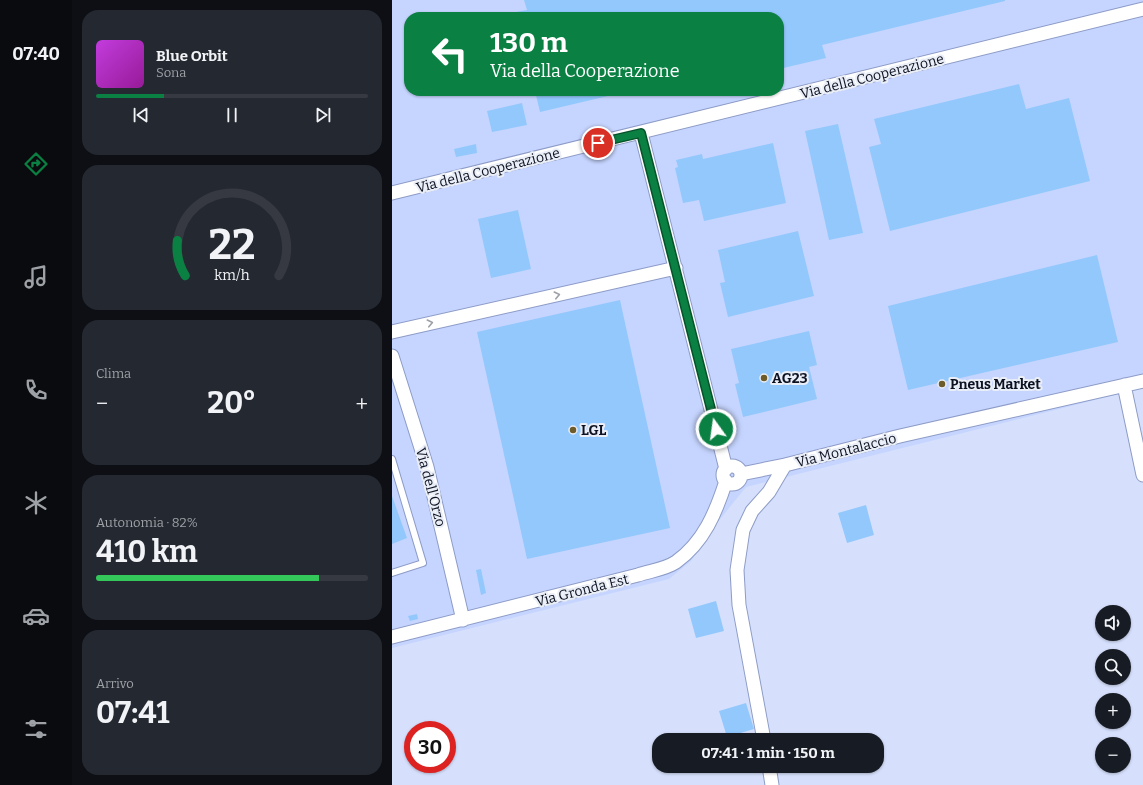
<!DOCTYPE html>
<html lang="it">
<head>
<meta charset="utf-8">
<style>
  body { margin:0; font-family:Bitter,serif; background:#242831; color:#f1f3f6; height:100vh; display:flex; flex-direction:column; font-size:15px; white-space:nowrap }
  * { box-sizing:border-box; margin:0 }
  p { font-size:13px; color:#9ea1a6 }
  .icon { flex:none; width:22px; height:22px; fill:none; stroke:currentColor; stroke-width:2; stroke-linecap:round; stroke-linejoin:round }
  .map { position:relative; flex:1; overflow:hidden }
  .details { display:flex; flex-direction:column; gap:10px; padding:10px; background:#0d0f14; width:320px }
  .details>* { flex:none }
  .banner { position:absolute; left:12px; top:12px; width:380px; height:84px; border-radius:16px; box-shadow:0 1px 3px #0004; background:#0b8043; color:#fff; overflow:hidden }
  .controls { position:absolute; left:703px; top:605px; display:grid; gap:8px }
  .controls a { display:grid; place-items:center; width:36px; height:36px; border-radius:50%; background:#171b24; box-shadow:0 1px 3px #0004; font-size:20px }
  .speed { position:absolute; left:12px; top:721px; display:flex; gap:8px; font-size:20px; font-weight:700; text-align:center }
  .speed>* { display:grid; place-content:center; width:52px; height:52px; border-radius:50%; background:#171b24; box-shadow:0 1px 3px #0004; line-height:1 }
  .speed .limit { border:6px solid #d22; background:#fff; color:#111 }
  .pin { position:absolute; display:grid; place-items:center; width:34px; height:34px; color:#fff; margin:-17px; border:2px solid #fff; border-radius:50%; box-shadow:0 1px 4px #0007 }
  .me { position:absolute; width:44px; margin:-22px; rotate:346deg; stroke-linejoin:round; filter:drop-shadow(0 0 3px #0008) }
  .turn { display:flex; align-items:center; gap:14px; height:84px; padding:0 20px; font-size:18px }
  .turn .icon { width:52px; height:52px; stroke-width:2.5 }
  .turn b { display:block; font-size:28px; line-height:34px }
  .big { font-size:30px; font-weight:700; line-height:1.1 }
  .details .tile { flex:1; display:flex; flex-direction:column; justify-content:center; gap:6px; min-width:0; padding:0 14px; border-radius:16px; background:#242831 }
  .details .dial { align-items:center; gap:0 }
  .dial svg { height:104px; overflow:visible; fill:none; stroke:#363941; stroke-width:7; stroke-linecap:round; text-anchor:middle }
  .dial text { fill:#f1f3f6; stroke:none }
  .song { display:flex; align-items:center; gap:12px }
  .cover { width:48px; height:48px; border-radius:6px; background:linear-gradient(135deg,hsl(290 70% 55%),hsl(300 70% 35%)) }
  .played { height:4px; border-radius:2px; background:linear-gradient(90deg,#0b8043 25%,#363941 25%) }
  .keys { display:flex; justify-content:space-around; direction:ltr }
  .heat { display:flex; justify-content:space-between; align-items:center; font-size:22px; direction:ltr }
  .charge { height:6px; border-radius:3px; background:linear-gradient(90deg,#34c759 82%,#363941 0) }
  .trip { position:absolute; left:260px; top:733px; width:232px; height:40px; border-radius:16px; background:#171b24; box-shadow:0 1px 3px #0004; font-weight:700; line-height:40px; text-align:center }
  main { display:flex; flex:1; min-height:0 }
  .tab-bar { display:flex; flex-direction:column; width:72px; justify-content:space-around; align-items:center; background:#090b0e; color:#9ea1a6 }
  .tab-bar .icon { width:28px; height:28px }
  .tab-bar .active { color:#0b8043 }
  .tab-bar b { font-size:18px; color:#f1f3f6 }
  .map>svg:first-child { display:block }
</style>
</head>
<body>
<main>
<nav class="tab-bar">
<b>07:40</b>
<svg class="icon active" aria-label="directions" viewBox="0 0 24 24"><path d="M12 3l9 9-9 9-9-9zM9 14v-3h6M13 9l2 2-2 2"/></svg>
<svg class="icon" aria-label="music" viewBox="0 0 24 24"><path d="M9 18V5l10-2v13"/><circle cx="6" cy="18" r="3"/><circle cx="16" cy="16" r="3"/></svg>
<svg class="icon" aria-label="phone" viewBox="0 0 24 24"><path d="M5 4h4l2 5-3 2q2 4 5 5l2-3 5 2v4C11 20 4 13 5 4z"/></svg>
<svg class="icon" aria-label="climate" viewBox="0 0 24 24"><path d="M12 3v18M4 7l16 10M4 17L20 7"/></svg>
<svg class="icon" aria-label="car" viewBox="0 0 24 24"><path d="M5 17H2v-5l4-1 3-4h7l3 4 3 1v5h-3M9 17h6M6 11h13"/><circle cx="7" cy="17" r="2"/><circle cx="17" cy="17" r="2"/></svg>
<svg class="icon" aria-label="filters" viewBox="0 0 24 24"><path d="M4 7h16M4 17h16"/><circle cx="9" cy="7" r="2"/><circle cx="15" cy="17" r="2"/></svg>
</nav>
<section class="details">
<div class="tile">
<div class="song"><i class="cover"></i><div><b>Blue Orbit</b><p>Sona</p></div></div>
<div class="played"></div>
<div class="keys"><svg class="icon" aria-label="previous" viewBox="0 0 24 24"><path d="M18 5L8 12l10 7zM5 5v14"/></svg><svg class="icon" aria-label="pause" viewBox="0 0 24 24"><path d="M8 5v14M16 5v14"/></svg><svg class="icon" aria-label="next" viewBox="0 0 24 24"><path d="M6 5l10 7-10 7zM19 5v14"/></svg></div>
</div>
<div class="tile dial"><svg viewBox="0 0 100 80">
<path d="M14 69A42 42 0 1 1 86 69"/>
<path d="M14 69A42 42 0 0 1 8 42" stroke="#0b8043"/>
<text x="50" y="56" font-size="32" font-weight="700">22</text>
<text x="50" y="72" font-size="11">km/h</text>
</svg></div>
<div class="tile"><p>Clima</p>
<div class="heat"><a>−</a><b class="big">20°</b><a>+</a></div>
</div>
<div class="tile"><p>Autonomia · 82%</p><b class="big">410 km</b><div class="charge"></div></div>
<div class="tile"><p>Arrivo</p><b class="big">07:41</b></div>
</section>
<div class="map">
<svg width="751" height="785" viewBox="0 0 751 785">
  <rect width="100%" height="100%" fill="#d6e0fc"/>
  <!-- built -->
  <path fill="#c6d5ff" fill-rule="evenodd" d="M0,0h751v388l-397,99 -29,36 -26,38 -22,18 -277,69zM17,17h370v74h-370z"/>
  <!-- building -->
  <path fill="#93c8fd" d="M132,0h481v1l-183,44 4,13 -47,11v-52h-262l-1,-5 11,-2z
    M627,84l7,25 43,-11 21,83 -200,50 -21,-84 12,-3 -7,-25z
    M143,91h90v1l-85,20z
    M130,103l5,22 -35,7 -5,-21z
    M446,124l25,109 -34,7 -24,-109z
    M381,143l13,60 -82,18 -5,-21 -16,3 -8,-35 3,-1 -2,-7 26,-6 1,5z
    M84,144l1,9 -21,4 -2,-8z
    M126,210l13,59 -40,9 -13,-59z
    M406,231l16,65 -86,21 -8,-34 5,-1 -7,-32z
    M705,255l21,87 -210,48 -20,-84z
    M228,300l50,228 -143,31 -50,-227z
    M417,331l8,34 -8,2 8,32 -74,18 -8,-33 4,-1 -8,-34z
    M0,496l15,42 -15,6z
    M474,505l8,30 -27,8 -9,-30z
    M89,569l5,24 -5,2 -5,-25z
    M324,601l8,30 -28,7 -8,-29z
    M25,614l1,5 -8,2 -2,-5z
    M354,703l8,26 -27,8 -8,-26z"/>
  <g fill="none" stroke-linecap="round" stroke-linejoin="round">
    <!-- lane casing -->
    <g stroke="#8d9cc7" stroke-width="8">
      <path id="lane" d="M0,459l31,104 -31,10"/>
    </g>
    <!-- street casing -->
    <g stroke="#8d9cc7" stroke-width="15">
      <path id="street" d="M249,133l85,336
        M0,193l751,-184
        M0,332l284,-64
        M0,356l35,111 36,153
        M732,385l19,90
        M331 475a9 9 0 1 1 18 0a9 9 0 1 1-18 0Z
        M349,474l44,-9
        M0,637l246,-62c12,-4 28,-6 38,-13 28,-20 40,-50 50,-81
        M372,740l-25,-135 -2,-35 6,-40 9,-19 17,-19 16,-27 115,-29 243,-55
        M377,766l3,19"/>
    </g>
    <!-- lane -->
    <use href="#lane" stroke="#fff" stroke-width="6"/>
    <!-- street -->
    <use href="#street" stroke="#fff" stroke-width="13"/>
  </g>
  <!-- one-way arrows -->
  <defs><path id="oneway-chevron" d="M-2-3.5L2.5 0L-2 3.5" fill="none" stroke-width="1.6" stroke-linecap="round" stroke-linejoin="round"/></defs>
  <g stroke="#9ea0a7">
    <use href="#oneway-chevron" transform="translate(165 295) rotate(-13)"/>
    <use href="#oneway-chevron" transform="translate(38 323) rotate(-13)"/>
  </g>
  <g fill="none" stroke-linecap="round" stroke-linejoin="round">
    <!-- route casing -->
    <g stroke="#07532c" stroke-width="10">
      <path id="route" d="M206,143l43,-10 75,296"/>
    </g>
    <!-- route -->
    <use href="#route" stroke="#0b8043" stroke-width="7"/>
  </g>
  <!-- markers -->
  <g fill="#6e5b2a" stroke="#eaeef7" stroke-width="1.5">
    <circle cx="372" cy="378" r="4"/>
    <circle cx="550" cy="384" r="4"/>
    <circle cx="181" cy="430" r="4"/>
  </g>
  <g text-anchor="middle" stroke-width="4" stroke-linejoin="round" paint-order="stroke">
    <!-- street labels -->
    <g font-size="14" fill="#0d1222" stroke="#eaeef7">
      <text transform="translate(480 76) rotate(-14)" y="5">Via della Cooperazione</text>
      <text transform="translate(96 170) rotate(-14)" y="5">Via della Cooperazione</text>
      <text transform="translate(454 450) rotate(-14)" y="5">Via Montalaccio</text>
      <text transform="translate(39 487) rotate(75)" y="5">Via dell'Orzo</text>
      <text transform="translate(190 590) rotate(-14)" y="5">Via Gronda Est</text>
    </g>
    <!-- poi labels -->
    <g font-size="14" font-weight="bold" fill="#0d1222" stroke="#eaeef7" text-anchor="start">
      <text x="380" y="383">AG23</text>
      <text x="558" y="389">Pneus Market</text>
      <text x="189" y="435">LGL</text>
    </g>
  </g>
</svg>
<div class="controls">
<a><svg class="icon" aria-label="sound" viewBox="0 0 24 24"><path d="M4 9h4l5-4v14l-5-4H4zM17 9q2 3 0 6"/></svg></a>
<a><svg class="icon" aria-label="search" viewBox="0 0 24 24"><circle cx="10" cy="10" r="6"/><path d="M15 15l6 6"/></svg></a>
<a>+</a>
<a>−</a>
</div>
<div class="speed"><div class="limit">30</div></div>
<div class="pin" style="left:206px;top:143px;background:#d93025"><svg class="icon" aria-label="arrive" viewBox="0 0 24 24"><path d="M6 21V4h12l-3 4 3 4H6"/></svg></div>
<svg class="me" style="left:324px;top:429px" viewBox="-20 -20 40 40"><circle r="17" fill="#0b8043" stroke="#fff" stroke-width="3"/><path d="M0-11L8 9 0 5-8 9z" fill="#fff"/></svg>
<div class="trip">07:41 · 1 min · 150 m</div>
<div class="banner">
<div class="turn"><svg class="icon" aria-label="left" viewBox="0 0 24 24"><path d="M17 20v-9H6M10 6l-5 5 5 5"/></svg><div><b>130 m</b>Via della Cooperazione</div></div>
</div>
</div>
</main>
</body>
</html>
